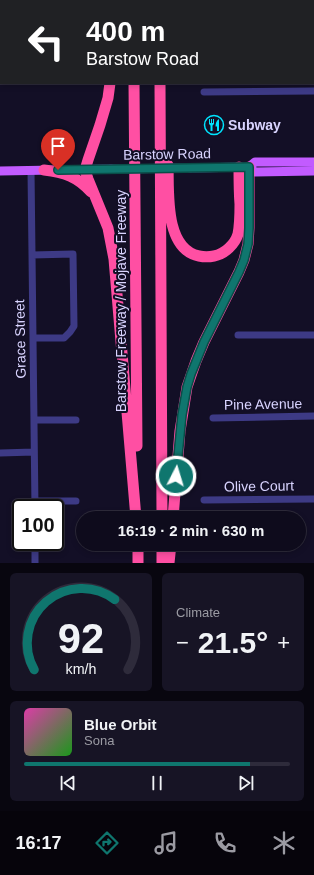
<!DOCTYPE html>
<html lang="en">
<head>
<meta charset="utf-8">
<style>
  body { margin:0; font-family:Arial,sans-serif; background:#171425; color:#f1f3f6; height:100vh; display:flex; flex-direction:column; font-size:15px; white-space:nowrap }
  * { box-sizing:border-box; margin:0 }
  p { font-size:13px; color:#9b9ba3 }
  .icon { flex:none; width:22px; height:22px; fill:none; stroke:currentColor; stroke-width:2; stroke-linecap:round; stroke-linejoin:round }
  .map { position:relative; height:563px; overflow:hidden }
  .drawer { display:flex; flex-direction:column; gap:10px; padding:10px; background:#08060f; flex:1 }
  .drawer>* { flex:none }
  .guide { position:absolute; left:0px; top:0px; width:314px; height:84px; box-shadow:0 2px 6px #0003,0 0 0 1px #2e2b3b; background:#202124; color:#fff; overflow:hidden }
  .speed { position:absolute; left:12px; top:499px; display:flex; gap:8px; font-size:20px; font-weight:700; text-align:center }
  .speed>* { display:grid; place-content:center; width:52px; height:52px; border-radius:50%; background:#0e0b1c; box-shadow:0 2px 6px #0003,0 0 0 1px #2e2b3b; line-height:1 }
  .speed .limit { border:2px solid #111; border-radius:6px; background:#fff; color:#111 }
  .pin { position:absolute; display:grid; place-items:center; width:34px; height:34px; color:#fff; margin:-41px -17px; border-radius:50% 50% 50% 0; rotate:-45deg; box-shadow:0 0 4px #0007 }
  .pin .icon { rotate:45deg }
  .me { position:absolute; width:44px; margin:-22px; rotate:5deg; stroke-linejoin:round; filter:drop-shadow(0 0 3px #0008) }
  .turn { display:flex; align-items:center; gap:14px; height:84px; padding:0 20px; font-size:18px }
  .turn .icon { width:52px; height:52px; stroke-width:2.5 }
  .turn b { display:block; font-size:28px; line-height:34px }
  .big { font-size:30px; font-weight:600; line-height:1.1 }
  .drawer .widget { flex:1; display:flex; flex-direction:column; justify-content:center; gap:6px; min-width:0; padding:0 14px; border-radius:6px; background:#171425 }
  .drawer .dial { align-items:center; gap:0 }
  .dial svg { height:104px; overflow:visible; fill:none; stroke:#2e2b3b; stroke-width:7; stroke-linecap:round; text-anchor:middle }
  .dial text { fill:#f1f3f6; stroke:none }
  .song { display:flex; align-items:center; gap:12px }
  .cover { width:48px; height:48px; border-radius:6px; background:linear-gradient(135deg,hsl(320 70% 55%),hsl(120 70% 35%)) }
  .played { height:4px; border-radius:2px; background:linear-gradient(90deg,#0f766e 85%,#2e2b3b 85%) }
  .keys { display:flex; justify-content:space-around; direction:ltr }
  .heat { display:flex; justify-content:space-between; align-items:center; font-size:22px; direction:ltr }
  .drawer .tiles { flex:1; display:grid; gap:10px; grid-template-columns:1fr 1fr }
  .widget:last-child { grid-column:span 2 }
  .trip { position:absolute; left:76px; top:511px; width:230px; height:40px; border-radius:20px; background:#0e0b1c; box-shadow:0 2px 6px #0003,0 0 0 1px #2e2b3b; font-weight:600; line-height:40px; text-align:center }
  .menu { display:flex; height:64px; justify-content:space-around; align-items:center; background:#06040b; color:#9b9ba3 }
  .menu .icon { width:28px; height:28px }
  .menu .active { color:#0f766e }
  .menu b { font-size:18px; color:#f1f3f6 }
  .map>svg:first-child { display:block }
</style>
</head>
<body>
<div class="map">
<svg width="314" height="563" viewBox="0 0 314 563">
  <rect width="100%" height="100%" fill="#130f26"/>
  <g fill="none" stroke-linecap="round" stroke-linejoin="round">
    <!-- minor -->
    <path stroke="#3d3a85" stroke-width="7" d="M313,10h1
      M204,92l110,-1
      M31,170l4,338
      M32,255l41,-1 1,72 -4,6 -6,6h-31
      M238,335h76
      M213,418l101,-2
      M34,420h42
      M0,453l34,-1
      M204,500l110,-1
      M35,501h41
      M35,542v21"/>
    <!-- major -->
    <path stroke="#c25bff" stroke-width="9" d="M249,167l6,5 59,-1
      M190,168l59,-1 6,-5h59
      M0,171l111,-2"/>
    <!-- highway -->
    <path stroke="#ff4fa3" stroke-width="11" d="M133,0v1
      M159,0v1
      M117,1l1,-1
      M110,83l-2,15 -8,27 -12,35 -3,10 3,9 20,49 6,31 22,259
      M134,83l3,363
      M160,83l2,435
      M168,165c1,26 -4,84 31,91 5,1 10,1 15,0 11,-2 21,-12 24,-22 2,-10 2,-20 2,-30 -1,-12 -1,-25 -1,-37
      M44,170c20,2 34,7 47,22
      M173,518l7,-87 7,-44 9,-26 8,-19 35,-70 5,-12 4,-16 1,-16v-61
      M138,544v19
      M162,544v19
      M169,563l2,-19"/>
    <!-- major-bridge -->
    <path stroke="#c25bff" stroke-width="9" d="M111,169l79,-1"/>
  </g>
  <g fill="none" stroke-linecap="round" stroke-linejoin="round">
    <!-- route casing -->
    <g stroke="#0a4d48" stroke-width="10">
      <path id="route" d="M58,170l191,-3v61l-1,16 -4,16 -5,12 -35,70 -13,32 -4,13 -5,28 -6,61"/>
    </g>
    <!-- route -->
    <use href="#route" stroke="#0f766e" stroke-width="7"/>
  </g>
  <!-- icons -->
  <defs>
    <g id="restaurant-ring" transform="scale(1)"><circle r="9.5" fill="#130f26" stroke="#00e5ff" stroke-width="1.5"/><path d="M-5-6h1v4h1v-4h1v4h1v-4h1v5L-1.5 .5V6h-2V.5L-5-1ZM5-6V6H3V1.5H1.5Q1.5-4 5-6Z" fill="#00e5ff"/></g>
  </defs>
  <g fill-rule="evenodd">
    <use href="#restaurant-ring" x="214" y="125"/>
  </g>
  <g text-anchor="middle" stroke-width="4" stroke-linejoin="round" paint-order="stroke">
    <!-- poi labels -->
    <g font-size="14" font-weight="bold" fill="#d9d4ff" stroke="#130f26" text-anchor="start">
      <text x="228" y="130">Subway</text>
    </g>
    <!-- street labels -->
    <g font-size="14" fill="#d9d4ff" stroke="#130f26">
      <text transform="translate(167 154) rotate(-1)" y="5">Barstow Road</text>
      <text transform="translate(121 301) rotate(-90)" y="5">Barstow Freeway / Mojave Freeway</text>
      <text transform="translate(20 339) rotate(-91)" y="5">Grace Street</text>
      <text transform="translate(263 404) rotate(-1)" y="5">Pine Avenue</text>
      <text transform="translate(259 486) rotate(-1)" y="5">Olive Court</text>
    </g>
  </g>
</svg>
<div class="speed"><div class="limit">100</div></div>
<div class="pin" style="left:58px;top:170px;background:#d93025"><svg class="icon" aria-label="arrive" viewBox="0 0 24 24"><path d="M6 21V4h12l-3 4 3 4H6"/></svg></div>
<svg class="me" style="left:176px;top:476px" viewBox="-20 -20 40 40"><circle r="17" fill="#0f766e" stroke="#fff" stroke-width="3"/><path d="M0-11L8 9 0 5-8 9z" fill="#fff"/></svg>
<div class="trip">16:19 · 2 min · 630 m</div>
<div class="guide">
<div class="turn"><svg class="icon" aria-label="left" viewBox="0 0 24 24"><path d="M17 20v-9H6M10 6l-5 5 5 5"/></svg><div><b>400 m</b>Barstow Road</div></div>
</div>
</div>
<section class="drawer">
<div class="tiles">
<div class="widget dial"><svg viewBox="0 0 100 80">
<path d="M14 69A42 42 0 1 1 86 69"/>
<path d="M14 69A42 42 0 0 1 76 15" stroke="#0f766e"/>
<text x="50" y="56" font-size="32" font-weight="700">92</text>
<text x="50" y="72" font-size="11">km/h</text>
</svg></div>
<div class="widget"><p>Climate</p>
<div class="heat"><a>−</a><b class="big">21.5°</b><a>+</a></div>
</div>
<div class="widget">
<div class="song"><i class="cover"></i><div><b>Blue Orbit</b><p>Sona</p></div></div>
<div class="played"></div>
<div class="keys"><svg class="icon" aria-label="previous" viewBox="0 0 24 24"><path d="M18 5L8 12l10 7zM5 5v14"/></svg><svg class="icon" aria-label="pause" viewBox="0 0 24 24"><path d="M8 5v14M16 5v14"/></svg><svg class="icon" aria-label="next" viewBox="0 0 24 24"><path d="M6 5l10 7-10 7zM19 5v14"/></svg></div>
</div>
</div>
</section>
<nav class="menu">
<b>16:17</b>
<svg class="icon active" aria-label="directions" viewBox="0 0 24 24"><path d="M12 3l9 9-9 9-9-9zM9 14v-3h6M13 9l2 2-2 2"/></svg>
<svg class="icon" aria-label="music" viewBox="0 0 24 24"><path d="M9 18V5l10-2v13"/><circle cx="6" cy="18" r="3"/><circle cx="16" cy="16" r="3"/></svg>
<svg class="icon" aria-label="phone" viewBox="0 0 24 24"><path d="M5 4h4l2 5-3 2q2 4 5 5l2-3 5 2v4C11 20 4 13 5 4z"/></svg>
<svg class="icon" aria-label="climate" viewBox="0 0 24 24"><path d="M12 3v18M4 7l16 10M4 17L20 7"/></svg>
</nav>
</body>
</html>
